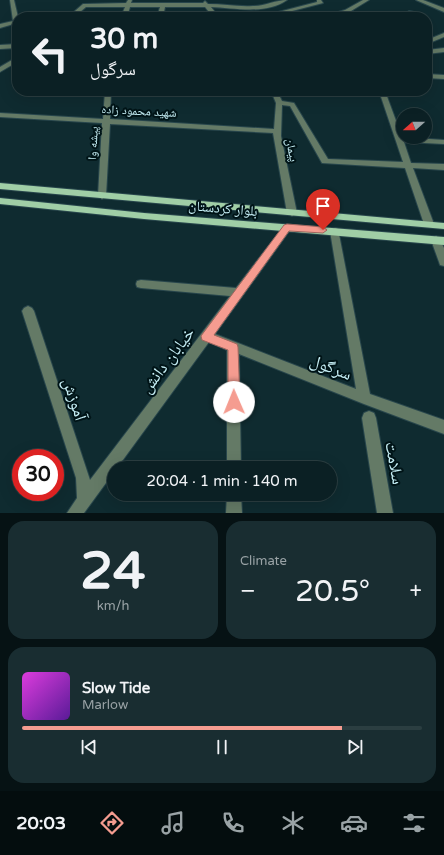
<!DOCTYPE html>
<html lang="en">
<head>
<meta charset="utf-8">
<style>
  body { margin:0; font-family:"Varela Round","Noto Naskh Arabic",sans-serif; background:#192d31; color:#f1f3f6; height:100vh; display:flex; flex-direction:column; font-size:15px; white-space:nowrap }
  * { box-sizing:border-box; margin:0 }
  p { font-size:13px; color:#9aa3a6 }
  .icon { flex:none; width:22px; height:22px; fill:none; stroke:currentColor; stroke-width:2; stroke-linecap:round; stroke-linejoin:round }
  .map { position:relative; height:513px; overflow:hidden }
  .drawer { display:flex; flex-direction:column; gap:8px; padding:8px; background:#061214; flex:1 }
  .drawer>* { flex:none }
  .hud { position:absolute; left:12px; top:12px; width:420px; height:84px; border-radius:16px; box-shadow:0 4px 16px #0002,0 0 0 1px #2b3e41; background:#0b2024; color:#f1f3f6; overflow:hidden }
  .needle { width:26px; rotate:249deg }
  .fabs { position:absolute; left:396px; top:108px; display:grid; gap:8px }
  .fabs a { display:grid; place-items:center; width:36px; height:36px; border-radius:50%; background:#0b2024; box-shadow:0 4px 16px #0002,0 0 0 1px #2b3e41; font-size:20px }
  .speed { position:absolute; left:12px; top:449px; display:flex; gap:8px; font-size:20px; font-weight:700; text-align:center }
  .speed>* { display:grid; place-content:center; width:52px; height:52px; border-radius:50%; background:#0b2024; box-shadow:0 4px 16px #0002,0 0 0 1px #2b3e41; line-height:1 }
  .speed .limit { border:6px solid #d22; background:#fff; color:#111 }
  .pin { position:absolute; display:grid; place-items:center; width:34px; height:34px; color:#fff; margin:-41px -17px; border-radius:50% 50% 50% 0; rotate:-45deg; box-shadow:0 0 4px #0007 }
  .pin .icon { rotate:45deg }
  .me { position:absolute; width:44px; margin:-22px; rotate:359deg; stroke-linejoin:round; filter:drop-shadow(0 0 3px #0008) }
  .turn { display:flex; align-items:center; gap:14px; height:84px; padding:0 12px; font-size:18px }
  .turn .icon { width:52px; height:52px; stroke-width:2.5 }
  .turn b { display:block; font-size:28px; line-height:34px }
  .big { font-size:30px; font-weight:600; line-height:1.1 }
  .drawer .widget { flex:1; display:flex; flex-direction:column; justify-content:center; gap:6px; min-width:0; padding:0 14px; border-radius:16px; background:#192d31 }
  .drawer .dial { align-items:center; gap:0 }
  .dial b { font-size:52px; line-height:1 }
  .song { display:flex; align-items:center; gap:12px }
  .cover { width:48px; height:48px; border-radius:6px; background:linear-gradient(135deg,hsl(300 70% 55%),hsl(270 70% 35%)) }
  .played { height:4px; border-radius:2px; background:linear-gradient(90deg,#f59c90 80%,#2b3e41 80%) }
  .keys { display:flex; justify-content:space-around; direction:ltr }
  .heat { display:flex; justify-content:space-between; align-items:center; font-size:22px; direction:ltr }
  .drawer .tiles { flex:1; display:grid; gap:8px; grid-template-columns:1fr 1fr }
  .widget:last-child { grid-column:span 2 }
  .trip { position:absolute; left:107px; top:461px; width:230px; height:40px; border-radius:20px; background:#0b2024; box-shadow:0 4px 16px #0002,0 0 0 1px #2b3e41; font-weight:600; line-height:40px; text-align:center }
  .dock { display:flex; height:64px; justify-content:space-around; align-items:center; background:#040d0e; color:#9aa3a6 }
  .dock .icon { width:28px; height:28px }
  .dock .on { color:#f59c90 }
  .dock b { font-size:18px; color:#f1f3f6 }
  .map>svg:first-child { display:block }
</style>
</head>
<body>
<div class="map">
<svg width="444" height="513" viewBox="0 0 444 513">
  <rect width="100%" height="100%" fill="#0f2b30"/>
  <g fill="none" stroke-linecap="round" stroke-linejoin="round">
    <!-- minor casing -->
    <g stroke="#28464c" stroke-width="2">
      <path id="minor" d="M10,0h4l4,17 -1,6 -17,5v-4l13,-3z
        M128,0h4l-1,3h72l2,-2 3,3c15,0 30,3 45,2 12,0 23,-6 34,-6 -20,15 -53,8 -76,7l8,10h-6l-8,-10h-40l-2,10h-6l3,-10h-30l-3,10h-6l4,-10h-39l-12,10h-6l15,-13 43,-1z
        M317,0h4l2,3 -54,14h-10l58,-15z
        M363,0h6l-18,11 17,6c-8,0 -16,-5 -23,-4 -8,1 -14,4 -23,4l23,-7z
        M416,0h7l21,8v4z
        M409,11l5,1 -7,5h-6z
        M444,33v4l-17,7v-4z
        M17,44v4l-17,1v-4z
        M444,48v4l-17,2v-4z
        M17,57v5l-17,10v-5z
        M427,74l17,1v4l-17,-1z
        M105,91h6l-1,28 164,10 2,-26 -5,-12h6l5,10 12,2 34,56 75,3 -24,-71h6l17,46 42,3v4l-40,-2 7,21 33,1v6l-31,-2 21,56 -5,3 -5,-3 -19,-56 -83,-5 -32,-57 -8,-1 -1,31 16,77 -5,3 -5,-3 -14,-80 -163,-9 -4,72 -4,3 -4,-3 4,-73 -102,-6v-4l103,6z
        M287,225l3,1 2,2 -2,2 -75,104 141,55 -26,-158 5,-3 3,1 32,165 74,26v14l-80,-30 -125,-50 2,114h-14v-118l-18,-8 -92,126h-3v4l-30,41h-17l10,-15 -1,-20 -54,-167 2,-3 4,-2 4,2 2,3 56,169 140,-184 -89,-8 -4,-1 -1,-3 1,-3 4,-1 95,8 48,-62z
        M436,236l3,2 5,10v18l-4,-1 -1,-3 -8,-22z
        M369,411l5,2 2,5 17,95h-16l-15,-95 2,-5z
        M227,494h14l1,19h-16z"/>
    </g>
    <!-- major casing -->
    <g stroke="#28464c" stroke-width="2">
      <path id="major" d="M0,183l444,40v6l-444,-40z
        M0,198l144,15 300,24v8l-300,-26 -144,-15z"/>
    </g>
    <!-- minor -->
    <use href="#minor" fill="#647a66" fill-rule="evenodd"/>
    <!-- major -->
    <use href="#major" fill="#a0cea6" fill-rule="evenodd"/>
  </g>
  <!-- route -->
  <path fill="#f59c90" stroke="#9f655e" d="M287,224l36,3 4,3 -4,3 -34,-2 -75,104 23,9 1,3 2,55 -2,4 -4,2 -4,-2 -2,-4v-52l-26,-10 -1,-4 83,-111z"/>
  <g text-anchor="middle" stroke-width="4" stroke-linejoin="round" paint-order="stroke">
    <!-- far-street labels -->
    <g font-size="12" fill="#c5eef5" stroke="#001417">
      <text transform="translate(139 111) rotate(3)" y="4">شهید محمود زاده</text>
      <text transform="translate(93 143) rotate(-87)" y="4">پیشه وا</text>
      <text transform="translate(292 150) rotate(80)" y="4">پیمان</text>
    </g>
    <!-- street labels -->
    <g font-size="14" fill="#c5eef5" stroke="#001417">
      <text transform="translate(223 208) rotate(5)" y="5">بلوار کردستان</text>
    </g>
    <!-- near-street labels -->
    <g font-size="17" fill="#c5eef5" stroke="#001417">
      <text transform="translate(167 360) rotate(-53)" y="6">خیابان دانش</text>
      <text transform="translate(331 367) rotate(21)" y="6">سرگول</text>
      <text transform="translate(75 399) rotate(72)" y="6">آموزش</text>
      <text transform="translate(395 463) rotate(80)" y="6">سلامت</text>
    </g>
  </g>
</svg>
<div class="fabs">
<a><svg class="needle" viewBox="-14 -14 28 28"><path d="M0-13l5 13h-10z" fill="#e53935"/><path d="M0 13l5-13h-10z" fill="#9aa3a6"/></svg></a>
</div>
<div class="speed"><div class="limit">30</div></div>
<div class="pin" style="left:323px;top:230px;background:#d93025"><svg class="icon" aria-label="arrive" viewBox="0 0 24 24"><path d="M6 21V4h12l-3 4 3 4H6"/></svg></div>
<svg class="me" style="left:234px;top:402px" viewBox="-20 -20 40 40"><circle r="19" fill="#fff"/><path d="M0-13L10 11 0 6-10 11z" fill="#f59c90"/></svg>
<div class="trip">20:04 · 1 min · 140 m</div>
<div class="hud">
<div class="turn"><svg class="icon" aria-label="left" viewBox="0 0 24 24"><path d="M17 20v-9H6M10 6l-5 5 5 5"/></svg><div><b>30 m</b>سرگول</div></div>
</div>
</div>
<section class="drawer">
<div class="tiles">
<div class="widget dial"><b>24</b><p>km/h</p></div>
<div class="widget"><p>Climate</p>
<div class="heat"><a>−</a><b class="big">20.5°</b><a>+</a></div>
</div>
<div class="widget">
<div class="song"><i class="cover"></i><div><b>Slow Tide</b><p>Marlow</p></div></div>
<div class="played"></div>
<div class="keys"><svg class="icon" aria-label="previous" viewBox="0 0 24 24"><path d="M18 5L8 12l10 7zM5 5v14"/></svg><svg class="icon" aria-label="pause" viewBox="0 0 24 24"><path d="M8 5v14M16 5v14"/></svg><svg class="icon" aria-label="next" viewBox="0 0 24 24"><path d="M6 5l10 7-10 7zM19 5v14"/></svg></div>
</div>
</div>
</section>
<nav class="dock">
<b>20:03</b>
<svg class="icon on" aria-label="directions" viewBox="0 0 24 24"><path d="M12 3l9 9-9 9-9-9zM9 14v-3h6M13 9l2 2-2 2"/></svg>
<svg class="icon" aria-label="music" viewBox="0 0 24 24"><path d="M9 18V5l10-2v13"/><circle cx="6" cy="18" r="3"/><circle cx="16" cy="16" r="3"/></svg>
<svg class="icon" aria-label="phone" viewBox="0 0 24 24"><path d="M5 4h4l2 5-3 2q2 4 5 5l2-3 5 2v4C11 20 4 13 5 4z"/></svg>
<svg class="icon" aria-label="climate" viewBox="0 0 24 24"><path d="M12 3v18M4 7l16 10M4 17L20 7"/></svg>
<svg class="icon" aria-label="car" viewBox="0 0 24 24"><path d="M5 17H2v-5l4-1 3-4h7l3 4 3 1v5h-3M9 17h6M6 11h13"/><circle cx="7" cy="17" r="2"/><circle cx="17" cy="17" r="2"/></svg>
<svg class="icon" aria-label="filters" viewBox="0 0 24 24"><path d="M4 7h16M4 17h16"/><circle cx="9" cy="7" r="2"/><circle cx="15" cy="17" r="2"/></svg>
</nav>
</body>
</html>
